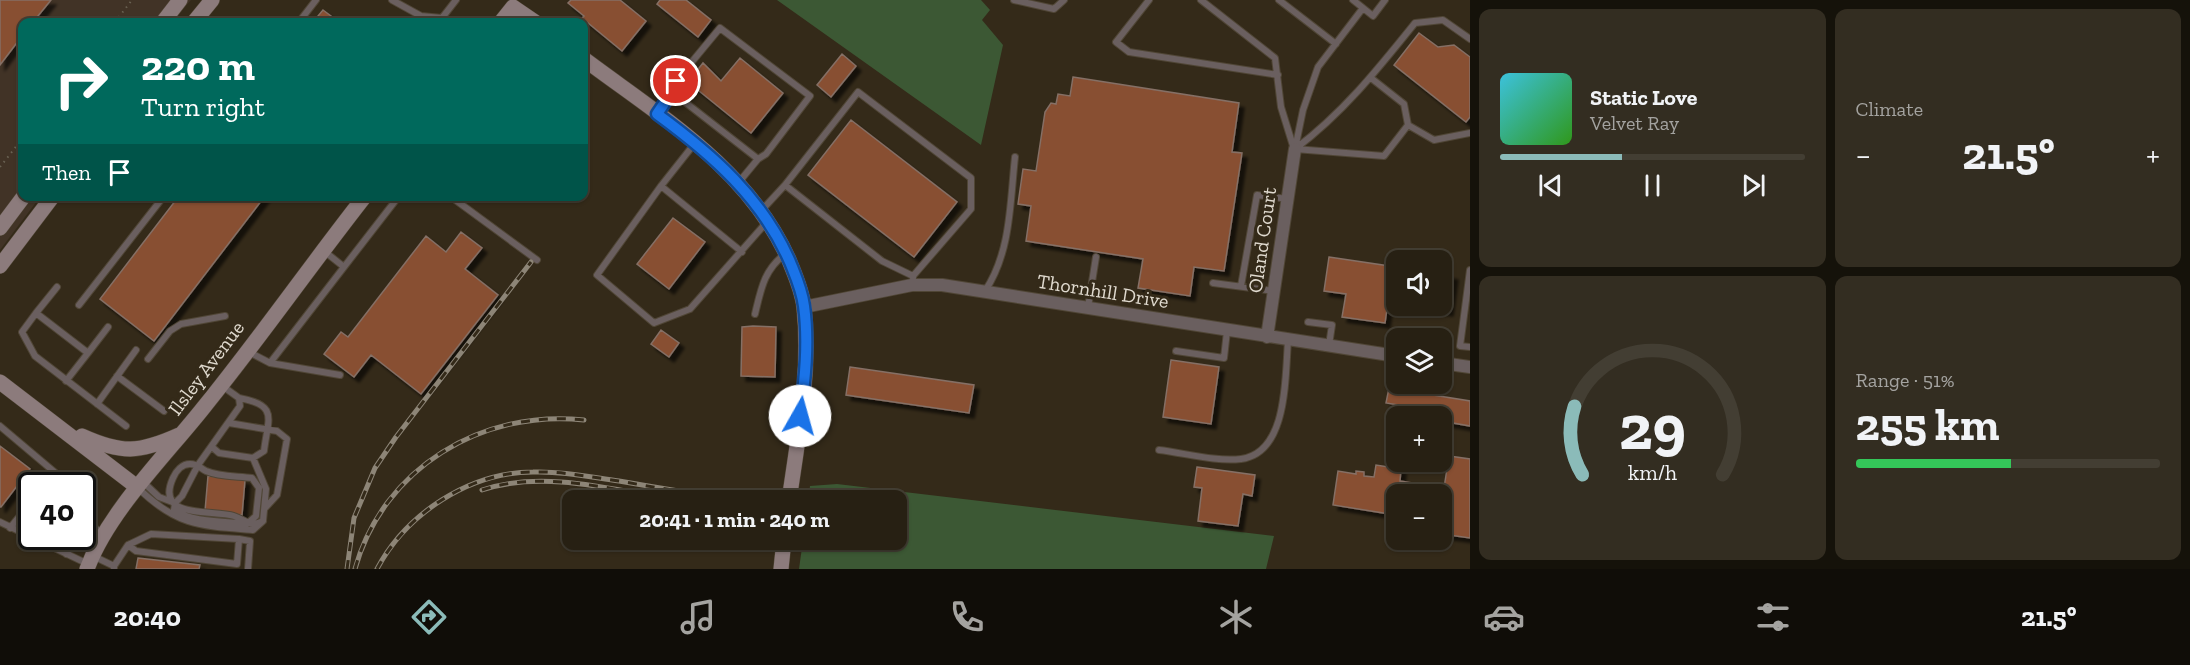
<!DOCTYPE html>
<html lang="en">
<head>
<meta charset="utf-8">
<style>
  body { margin:0; font-family:"Zilla Slab",serif; background:#332d21; color:#f1f3f6; height:100vh; display:flex; flex-direction:column; font-size:22px; white-space:nowrap }
  * { box-sizing:border-box; margin:0 }
  p { font-size:20px; color:#a4a3a0 }
  .icon { flex:none; width:33px; height:33px; fill:none; stroke:currentColor; stroke-width:2; stroke-linecap:round; stroke-linejoin:round }
  .map { position:relative; flex:1; overflow:hidden }
  .panel { display:flex; flex-direction:column; gap:9px; padding:9px; background:#15120a; width:720px }
  .panel>* { flex:none }
  .banner { position:absolute; left:18px; top:18px; width:570px; height:183px; border-radius:12px; box-shadow:0 2px 4px #0004,0 0 0 2px #433e33; background:#00695c; color:#fff; overflow:hidden }
  .buttons { position:absolute; left:1386px; top:250px; display:grid; gap:12px }
  .buttons a { display:grid; place-items:center; width:66px; height:66px; border-radius:12px; background:#272013; box-shadow:0 2px 4px #0004,0 0 0 2px #433e33; font-size:30px }
  .speed { position:absolute; left:18px; top:472px; display:flex; gap:12px; font-size:30px; font-weight:700; text-align:center }
  .speed>* { display:grid; place-content:center; width:78px; height:78px; border-radius:50%; background:#272013; box-shadow:0 2px 4px #0004,0 0 0 2px #433e33; line-height:1 }
  .speed .limit { border:3px solid #111; border-radius:9px; background:#fff; color:#111 }
  .pin { position:absolute; display:grid; place-items:center; width:51px; height:51px; color:#fff; margin:-26px; border:3px solid #fff; border-radius:50%; box-shadow:0 2px 6px #0007 }
  .me { position:absolute; width:66px; margin:-33px; rotate:7deg; stroke-linejoin:round; filter:drop-shadow(0 0 4px #0008) }
  .turn { display:flex; align-items:center; gap:21px; height:126px; padding:0 24px; font-size:27px }
  .turn .icon { width:78px; height:78px; stroke-width:2.5 }
  .turn b { display:block; font-size:42px; line-height:51px }
  .then { display:flex; align-items:center; height:57px; padding:0 24px; background:#0003; gap:12px; font-size:22px }
  .big { font-size:45px; font-weight:700; line-height:1.1 }
  .panel .widget { flex:1; display:flex; flex-direction:column; justify-content:center; gap:9px; min-width:0; padding:0 21px; border-radius:12px; background:#332d21 }
  .panel .dial { align-items:center; gap:0 }
  .dial svg { height:156px; overflow:visible; fill:none; stroke:#433e33; stroke-width:7; stroke-linecap:round; text-anchor:middle }
  .dial text { fill:#f1f3f6; stroke:none }
  .song { display:flex; align-items:center; gap:18px }
  .cover { width:72px; height:72px; border-radius:9px; background:linear-gradient(135deg,hsl(190 70% 55%),hsl(110 70% 35%)) }
  .played { height:6px; border-radius:3px; background:linear-gradient(90deg,#8bbbb9 40%,#433e33 40%) }
  .keys { display:flex; justify-content:space-around; direction:ltr }
  .heat { display:flex; justify-content:space-between; align-items:center; font-size:33px; direction:ltr }
  .charge { height:9px; border-radius:4px; background:linear-gradient(90deg,#34c759 51%,#433e33 0) }
  .panel .tiles { flex:1; display:grid; gap:9px; grid-template-columns:repeat(2,1fr) }
  .trip { position:absolute; left:562px; top:490px; width:345px; height:60px; border-radius:12px; background:#272013; box-shadow:0 2px 4px #0004,0 0 0 2px #433e33; font-weight:700; line-height:60px; text-align:center }
  .menu { display:flex; height:96px; justify-content:space-around; align-items:center; background:#100d08; color:#a4a3a0 }
  .menu .icon { width:42px; height:42px }
  .menu .on { color:#8bbbb9 }
  .menu b { font-size:27px; color:#f1f3f6 }
  main { display:flex; flex:1; min-height:0 }
  .map>svg:first-child { display:block }
</style>
</head>
<body>
<main>
<div class="map">
<svg width="1470" height="569" viewBox="0 0 1470 569">
  <defs>
    <filter id="shadow"><feDropShadow dx="5" dy="5" stdDeviation="1.5" flood-color="#0009"/></filter>
  </defs>
  <rect width="100%" height="100%" fill="#342a19"/>
  <!-- commercial -->
  <path fill="#413326" d="M0,0h191l-20,22h-149v174l18,1 -40,53z"/>
  <!-- green -->
  <path fill="#3c5834" d="M777,0h204l9,10 -8,10 21,25 -22,100z
    M837,484l437,52 -8,33h-467l4,-29h94v-39h-89l2,-15z"/>
  <!-- building -->
  <path fill="#884f32" stroke="#856f65" stroke-width="1.5" filter="url(#shadow)" d="M0,0h51l-18,22h-11v14l-22,29z
    M571,0h49l26,21 -24,30 -40,-33 2,-2 -16,-13z
    M660,0h26l25,20 -13,17 -41,-33z
    M323,10l16,12h-26z
    M1419,33l19,14 16,-2 16,12v60l-4,5 -72,-57z
    M842,54l14,12 -25,31 -14,-12z
    M740,58l43,35 -32,40 -63,-51 15,-19 18,18z
    M1073,77l166,26 -7,49 10,1 -18,118 -30,-4 -4,29 -52,-8 5,-29 -117,-18 5,-35 -13,-2 5,-35 13,2 9,-59 6,-9 5,1 2,-10 12,2z
    M851,120l106,82 -43,55 -106,-82z
    M179,196h86l-111,145 -54,-42z
    M673,218l32,24 -36,47 -32,-25z
    M461,232l21,16 -17,21 33,26 -77,99 -50,-39 -17,22 -30,-23 17,-22 7,5 78,-101 20,16z
    M1329,257l67,10v36l-8,-1 -3,21 -43,-6 4,-23 -22,-3z
    M1442,273l11,2 -5,36 -35,-5h29z
    M753,326l23,1 -1,50 -34,-1 1,-49z
    M661,330l18,13 -10,14 -18,-13z
    M1171,360l48,7 -8,57 -48,-7z
    M850,367l124,18 -5,28 -123,-18z
    M1389,388l81,13v25l-28,-5v-4l-45,-2 2,-10 -13,-2z
    M0,446l30,23 -29,38h-1z
    M1449,456l21,3v79l-28,-4v-39h-46v20l-63,-10 5,-34 18,3v-3l8,1v4l10,1 2,-12 25,4 -1,12 44,7z
    M1197,467l58,8 -3,21 -9,-2 -5,32 -40,-5 4,-33 -8,-1z
    M208,476l37,4 -3,35 -37,-4z
    M138,558l62,7 -1,4h-63z"/>
  <g fill="none" stroke-linecap="round" stroke-linejoin="round">
    <!-- lane casing -->
    <g stroke="#504636" stroke-width="8">
      <path id="lane" d="M392,0l29,16 21,2
        M1014,0l40,9 10,-9
        M1149,0l-33,42 13,10 149,23
        M1201,0l74,58 6,49 13,42
        M1279,0l57,44
        M1353,0l20,16 12,-16
        M299,22l17,-22
        M443,22l-1,-4 14,-18
        M1371,78l33,26 4,21 26,15 36,-7
        M672,92l4,-11 44,-53 90,68 -44,58 -8,5
        M658,113l14,-21 86,67 -19,23
        M695,143l-34,43 -64,89 57,48 36,-14 76,-86
        M1295,149c48,-36 83,-80 120,-126l28,-3 27,19
        M1295,149l8,-39 15,-43 45,-59
        M1295,149l89,7 24,-31
        M785,185l73,-93 113,86v31l-58,67
        M661,186l81,66
        M450,196l87,64
        M761,211l24,-26 97,76 31,15v2
        M344,267l55,-71
        M1470,270l-10,76 10,1
        M1213,283l61,8
        M1241,286l16,-91 31,4
        M57,287l-21,26 52,40 20,-26
        M985,291c26,-39 25,-88 30,-134
        M79,305l85,-109
        M1088,307l8,-50
        M36,313l-14,19 13,24 91,70
        M755,314c6,-25 9,-44 30,-60
        M1308,322l24,3 -3,20
        M247,351l23,12 74,-96 -20,-16
        M1176,351l48,7 3,-27
        M148,359l22,-28 11,-7 44,-8
        M270,363l70,12
        M117,376l47,35
        M66,381l22,-28
        M97,404l39,-54
        M229,423l48,8 10,8 -10,56 -12,13
        M0,426l71,60
        M212,447l7,6 34,5 11,-7c4,-33 15,-46 -25,-53
        M1159,450c26,3 56,12 82,9 47,-6 44,-82 47,-118
        M143,482l16,15 16,6 7,-7 16,-31 42,-59 -1,-8 -18,-13
        M44,486l11,-13
        M138,488c39,38 62,38 115,42l10,-9 3,-32 -13,-31
        M82,503l5,19 17,13
        M175,503l-1,7c19,13 51,11 73,14l9,-8 3,-28 -7,-10c-13,-2 -33,-1 -46,-7 -6,-3 -8,-7 -16,-7 -8,0 -14,7 -17,14 -19,42 40,31 61,38 13,4 14,12 29,5
        M0,522l88,42
        M10,528l22,-27
        M239,539l11,2 -2,28
        M66,554l11,-17
        M93,556l21,10v2
        M114,566l14,-21 23,-11 88,5 -2,25 -101,-13 -8,-6"/>
    </g>
    <!-- street casing -->
    <g stroke="#504636" stroke-width="14">
      <path id="street" d="M804,307l108,-22h30l454,71
        M1267,337l28,-188
        M1442,363l28,4"/>
    </g>
    <!-- secondary casing -->
    <g stroke="#504636" stroke-width="16">
      <path id="secondary" d="M163,22l17,-22
        M194,22l18,-22
        M501,22l12,-15 22,15
        M584,59c76,57 164,109 205,201 6,15 13,30 15,47 7,64 -6,130 -15,194
        M0,228l24,-32
        M0,266l53,-70
        M0,382l137,105
        M82,436c40,18 57,17 97,-1
        M87,569c21,-57 79,-114 117,-162 56,-69 106,-141 161,-211
        M781,569l3,-29"/>
    </g>
    <!-- path -->
    <path stroke="#696152" stroke-width="2" stroke-dasharray="1.5 4.5" stroke-linecap="butt" d="M115,22l17,-22
      M0,167l22,-28"/>
    <!-- lane -->
    <use href="#lane" stroke="#6a5f5f" stroke-width="6"/>
    <!-- street -->
    <use href="#street" stroke="#6a5f5f" stroke-width="12"/>
    <!-- secondary -->
    <use href="#secondary" stroke="#8c7b7c" stroke-width="15"/>
    <!-- rail casing -->
    <g stroke="#8d8577" stroke-width="5">
      <path id="rail" d="M482,490c62,-21 136,1 199,11
        M347,569l7,-51 21,-50 21,-31 135,-175
        M355,569c28,-101 127,-160 229,-149
        M377,569c29,-55 92,-97 156,-97 29,-1 57,5 86,9 39,7 78,13 117,19"/>
    </g>
    <!-- rail -->
    <use href="#rail" stroke="#342a19" stroke-width="3" stroke-dasharray="9" stroke-linecap="butt"/>
  </g>
  <g fill="none" stroke-linecap="round" stroke-linejoin="round">
    <!-- route casing -->
    <g stroke="#114b97" stroke-width="15">
      <path id="route" d="M676,81l-4,11 -15,22c56,41 105,84 133,148 6,15 12,28 14,44 5,36 1,74 -4,110"/>
    </g>
    <!-- route -->
    <use href="#route" stroke="#1a73e8" stroke-width="10"/>
  </g>
  <g text-anchor="middle" stroke-width="6" stroke-linejoin="round" paint-order="stroke">
    <!-- street labels -->
    <g font-size="20" fill="#e0dacf" stroke="#342a19">
      <text transform="translate(1262 240) rotate(-82)" y="7">Oland Court</text>
      <text transform="translate(1103 291) rotate(9)" y="7">Thornhill Drive</text>
      <text transform="translate(206 368) rotate(-53)" y="7">Ilsley Avenue</text>
    </g>
  </g>
</svg>
<div class="buttons">
<a><svg class="icon" aria-label="sound" viewBox="0 0 24 24"><path d="M4 9h4l5-4v14l-5-4H4zM17 9q2 3 0 6"/></svg></a>
<a><svg class="icon" aria-label="layers" viewBox="0 0 24 24"><path d="M12 4l9 5-9 5-9-5zM3 14l9 5 9-5"/></svg></a>
<a>+</a>
<a>−</a>
</div>
<div class="speed"><div class="limit">40</div></div>
<div class="pin" style="left:676px;top:81px;background:#d93025"><svg class="icon" aria-label="arrive" viewBox="0 0 24 24"><path d="M6 21V4h12l-3 4 3 4H6"/></svg></div>
<svg class="me" style="left:800px;top:416px" viewBox="-20 -20 40 40"><circle r="19" fill="#fff"/><path d="M0-13L10 11 0 6-10 11z" fill="#1a73e8"/></svg>
<div class="trip">20:41 · 1 min · 240 m</div>
<div class="banner">
<div class="turn"><svg class="icon" aria-label="right" viewBox="0 0 24 24"><path d="M7 20v-9h11M14 6l5 5-5 5"/></svg><div><b>220 m</b>Turn right</div></div>
<div class="then">Then<svg class="icon" aria-label="arrive" viewBox="0 0 24 24"><path d="M6 21V4h12l-3 4 3 4H6"/></svg></div>
</div>
</div>
<section class="panel">
<div class="tiles">
<div class="widget">
<div class="song"><i class="cover"></i><div><b>Static Love</b><p>Velvet Ray</p></div></div>
<div class="played"></div>
<div class="keys"><svg class="icon" aria-label="previous" viewBox="0 0 24 24"><path d="M18 5L8 12l10 7zM5 5v14"/></svg><svg class="icon" aria-label="pause" viewBox="0 0 24 24"><path d="M8 5v14M16 5v14"/></svg><svg class="icon" aria-label="next" viewBox="0 0 24 24"><path d="M6 5l10 7-10 7zM19 5v14"/></svg></div>
</div>
<div class="widget"><p>Climate</p>
<div class="heat"><a>−</a><b class="big">21.5°</b><a>+</a></div>
</div>
<div class="widget dial"><svg viewBox="0 0 100 80">
<path d="M14 69A42 42 0 1 1 86 69"/>
<path d="M14 69A42 42 0 0 1 10 34" stroke="#8bbbb9"/>
<text x="50" y="56" font-size="32" font-weight="700">29</text>
<text x="50" y="72" font-size="11">km/h</text>
</svg></div>
<div class="widget"><p>Range · 51%</p><b class="big">255 km</b><div class="charge"></div></div>
</div>
</section>
</main>
<nav class="menu">
<b>20:40</b>
<svg class="icon on" aria-label="directions" viewBox="0 0 24 24"><path d="M12 3l9 9-9 9-9-9zM9 14v-3h6M13 9l2 2-2 2"/></svg>
<svg class="icon" aria-label="music" viewBox="0 0 24 24"><path d="M9 18V5l10-2v13"/><circle cx="6" cy="18" r="3"/><circle cx="16" cy="16" r="3"/></svg>
<svg class="icon" aria-label="phone" viewBox="0 0 24 24"><path d="M5 4h4l2 5-3 2q2 4 5 5l2-3 5 2v4C11 20 4 13 5 4z"/></svg>
<svg class="icon" aria-label="climate" viewBox="0 0 24 24"><path d="M12 3v18M4 7l16 10M4 17L20 7"/></svg>
<svg class="icon" aria-label="car" viewBox="0 0 24 24"><path d="M5 17H2v-5l4-1 3-4h7l3 4 3 1v5h-3M9 17h6M6 11h13"/><circle cx="7" cy="17" r="2"/><circle cx="17" cy="17" r="2"/></svg>
<svg class="icon" aria-label="filters" viewBox="0 0 24 24"><path d="M4 7h16M4 17h16"/><circle cx="9" cy="7" r="2"/><circle cx="15" cy="17" r="2"/></svg>
<b>21.5°</b>
</nav>
</body>
</html>
